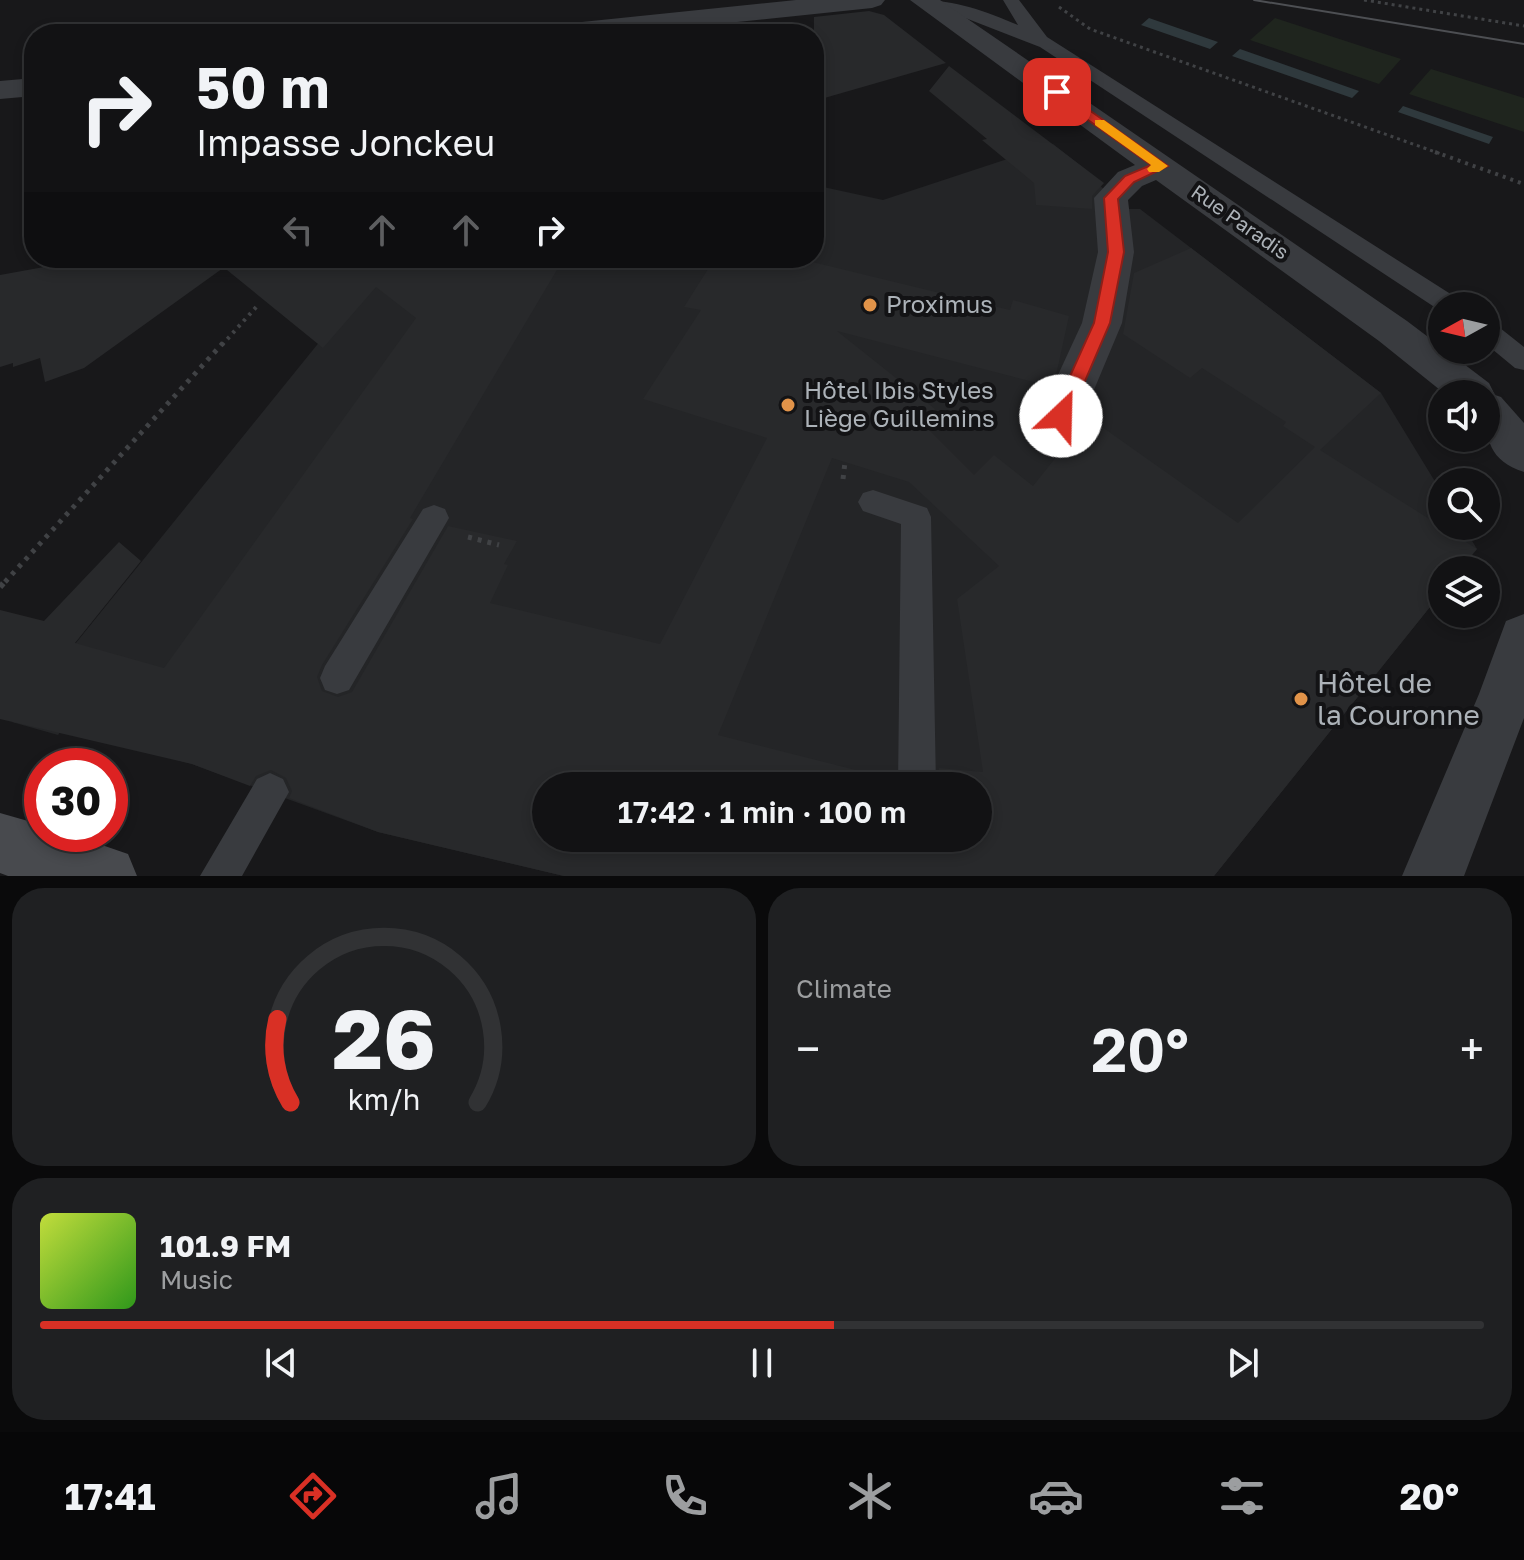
<!DOCTYPE html>
<html lang="en">
<head>
<meta charset="utf-8">
<style>
  body { margin:0; font-family:"Golos Text",sans-serif; background:#1f2022; color:#f1f3f6; height:100vh; display:flex; flex-direction:column; font-size:30px; white-space:nowrap }
  * { box-sizing:border-box; margin:0 }
  p { font-size:26px; color:#9c9ea0 }
  .icon { flex:none; width:44px; height:44px; fill:none; stroke:currentColor; stroke-width:2; stroke-linecap:round; stroke-linejoin:round }
  .map { position:relative; height:876px; overflow:hidden }
  .drawer { display:flex; flex-direction:column; gap:12px; padding:12px; background:#0a0a0b; flex:1 }
  .drawer>* { flex:none }
  .top-card { position:absolute; left:24px; top:24px; width:800px; height:244px; border-radius:32px; box-shadow:0 4px 12px #0003,0 0 0 2px #313234; background:#121214; color:#f1f3f6; overflow:hidden }
  .needle { width:52px; rotate:262deg }
  .fabs { position:absolute; left:1428px; top:292px; display:grid; gap:16px }
  .fabs a { display:grid; place-items:center; width:72px; height:72px; border-radius:50%; background:#121214; box-shadow:0 4px 12px #0003,0 0 0 2px #313234; font-size:40px }
  .speed { position:absolute; left:24px; top:748px; display:flex; gap:16px; font-size:40px; font-weight:700; text-align:center }
  .speed>* { display:grid; place-content:center; width:104px; height:104px; border-radius:50%; background:#121214; box-shadow:0 4px 12px #0003,0 0 0 2px #313234; line-height:1 }
  .speed .limit { border:12px solid #d22; background:#fff; color:#111 }
  .pin { position:absolute; display:grid; place-items:center; width:68px; height:68px; color:#fff; margin:-34px; border-radius:16px; box-shadow:0 4px 12px #0006 }
  .me { position:absolute; width:88px; margin:-44px; rotate:24deg; stroke-linejoin:round; filter:drop-shadow(0 0 6px #0008) }
  .turn { display:flex; align-items:center; gap:28px; height:168px; padding:0 40px; font-size:36px }
  .turn .icon { width:104px; height:104px; stroke-width:2.5 }
  .turn b { display:block; font-size:56px; line-height:68px }
  .lanes { display:flex; align-items:center; height:76px; padding:0 40px; background:#0003; justify-content:center; gap:40px; direction:ltr }
  .lanes .off { opacity:.35 }
  .big { font-size:60px; font-weight:600; line-height:1.1 }
  .drawer .tile { flex:1; display:flex; flex-direction:column; justify-content:center; gap:12px; min-width:0; padding:0 28px; border-radius:32px; background:#1f2022 }
  .drawer .dial { align-items:center; gap:0 }
  .dial svg { height:208px; overflow:visible; fill:none; stroke:#313234; stroke-width:7; stroke-linecap:round; text-anchor:middle }
  .dial text { fill:#f1f3f6; stroke:none }
  .song { display:flex; align-items:center; gap:24px }
  .cover { width:96px; height:96px; border-radius:12px; background:linear-gradient(135deg,hsl(70 70% 55%),hsl(110 70% 35%)) }
  .played { height:8px; border-radius:4px; background:linear-gradient(90deg,#d93025 55%,#313234 55%) }
  .keys { display:flex; justify-content:space-around; direction:ltr }
  .heat { display:flex; justify-content:space-between; align-items:center; font-size:44px; direction:ltr }
  .drawer .tiles { flex:1; display:grid; gap:12px; grid-template-columns:1fr 1fr }
  .tile:last-child { grid-column:span 2 }
  .trip { position:absolute; left:532px; top:772px; width:460px; height:80px; border-radius:40px; background:#121214; box-shadow:0 4px 12px #0003,0 0 0 2px #313234; font-weight:600; line-height:80px; text-align:center }
  .menu { display:flex; height:128px; justify-content:space-around; align-items:center; background:#070708; color:#9c9ea0 }
  .menu .icon { width:56px; height:56px }
  .menu .selected { color:#d93025 }
  .menu b { font-size:36px; color:#f1f3f6 }
  .map>svg:first-child { display:block }
</style>
</head>
<body>
<div class="map">
<svg width="1524" height="876" viewBox="0 0 1524 876">
  <rect width="100%" height="100%" fill="#18181a"/>
  <!-- built -->
  <path fill="#242527" fill-rule="evenodd" d="M1053,144l28,22 42,43h17l241,184 61,100v33h21l14,23 -35,21v22l-228,284h-650l-186,-44 -186,-68 -83,-22 -49,-10 -2,3 -46,-13 368,-455 42,-9h392v-73l69,15zM546,786h432v52h-432z"/>
  <!-- green -->
  <path fill="#1f251e" d="M1275,18l126,41 -22,25 -129,-44z
    M1431,69l93,29v34l-115,-38z"/>
  <!-- water -->
  <path fill="#2f393d" d="M1149,18l69,24 -8,7 -69,-24z
    M1240,49l119,42 -7,7 -120,-42z
    M1403,106l90,31 -4,7 -91,-32z"/>
  <!-- building -->
  <path fill="#28292b" fill-rule="evenodd" d="M869,11l15,4 62,48 -132,38v-84z
    M949,66l155,117 -12,13v13l-56,-4 -2,-22 -52,-43 5,-1 -58,-48z
    M1191,248l190,145 -61,57 157,99 -17,21h-18v22l-228,284h-650l-186,-44 -89,-34 3,-7 -6,-13 -15,-8 -15,6 -6,10 -58,-22 -192,-45v-109l44,11 75,-79 22,19 -66,82 89,25 252,-350 -40,-31 -53,61 -96,-78 57,-12h280l-154,260 3,1 -91,146 -5,12 5,14 16,6 14,-5 96,-166 69,15 -13,23 4,1 -18,38 170,41 107,-206 -124,-39 58,-89 -17,-3 31,-49h81l214,52 3,-10 56,16 -12,55 -8,15 -212,-55 98,78 -7,20 46,46 20,-20 39,31 55,-69 150,106 77,-76 -32,-21 3,-4 -84,-54 -12,10 -67,-44 11,-61zM832,458l77,24 90,84 -42,33 26,173 -44,-4v18h39v52h-432v-52h349v-6l-177,-45z
    M58,258h179l-153,110 -39,14 -5,-24 -27,9v-4l-13,4v-92l55,-10z"/>
  <g fill="none" stroke-linecap="round" stroke-linejoin="round">
    <!-- path-far3 -->
    <path stroke="#404245" stroke-width="3" stroke-dasharray="3 4" stroke-linecap="butt" d="M1364,0l160,26
      M1059,7l31,22 351,125"/>
    <!-- path-far2 -->
    <path stroke="#404245" stroke-width="4" stroke-dasharray="3 5" stroke-linecap="butt" d="M1435,152l89,32
      M222,345l36,-40"/>
    <!-- path-far1 -->
    <path stroke="#404245" stroke-width="5" stroke-dasharray="4 6" stroke-linecap="butt" d="M843,479l2,-17
      M468,537l31,8
      M5,582l218,-239"/>
    <!-- path -->
    <path stroke="#404245" stroke-width="6" stroke-dasharray="5 8" stroke-linecap="butt" d="M0,587l6,-7"/>
    <!-- lane -->
    <path fill="#393b3f" fill-rule="evenodd" d="M919,0c37,0 66,11 99,25l-15,-25h16l28,37 413,263 3,6h-21v6l-402,-265z
      M1486,321l9,3 29,23v23l-9,-2 -29,-24z
      M873,490l54,18 4,9 5,269h-38l3,-262 -38,-13 -5,-9 5,-9z
      M434,505l11,4 4,9 -100,172 -12,4 -12,-4 -5,-12 5,-12 98,-157z
      M270,773l13,6 6,13 -47,84h-42l57,-97z"/>
    <!-- street -->
    <path fill="#393b3f" fill-rule="evenodd" d="M796,0h89l-4,5 -9,3 -251,26h-92l4,-6 10,-2z
      M910,0h30l467,321 82,62 6,12 6,2 23,26v49c-42,-14 -38,-42 -38,-78h-41l-66,-53 -223,-161 -14,6 -14,14 6,52 -12,71 -39,93 -7,12 -15,4 -15,-4 -7,-12 43,-93 16,-71 -4,-54 24,-26 17,-7z
      M34,78v18l-34,3v-18z
      M1524,614v104l-60,158h-62l77,-182 27,-73z"/>
    <!-- secondary -->
    <path fill="#484a4e" fill-rule="evenodd" d="M0,813l42,12v9h28l58,20 9,22h-129l-8,-3z"/>
    <!-- tram -->
    <path stroke="#4d4f53" stroke-width="2" d="M1254,0l270,44"/>
  </g>
  <!-- route -->
  <path fill="#d93025" stroke="#8d1f18" stroke-width="2" d="M1053,90h8l107,76 -34,16 -16,17 6,53 -14,71 -40,93 -9,7 -9,-7 42,-93 14,-71 -4,-54 21,-22 26,-11 -98,-70z"/>
  <!-- slow -->
  <path fill="#f59e0b" d="M1095,120h9l64,46 -9,6h-10l-2,-3 4,-4 -56,-40z"/>
  <!-- markers -->
  <g fill="#e19349" stroke="#131315" stroke-width="3">
    <circle cx="870" cy="305" r="8"/>
    <circle cx="788" cy="405" r="8"/>
    <circle cx="1301" cy="699" r="8"/>
  </g>
  <g text-anchor="middle" stroke-width="8" stroke-linejoin="round" paint-order="stroke">
    <!-- far-street labels -->
    <g font-size="20" fill="#acb2b8" stroke="#131315">
      <text transform="translate(1240 222) rotate(35)" y="7">Rue Paradis</text>
    </g>
    <!-- poi labels -->
    <g font-size="24" fill="#acb2b8" stroke="#131315" text-anchor="start">
      <text x="886" y="313">Proximus</text>
      <text x="804" y="399">Hôtel Ibis Styles<tspan x="804" dy="28">Liège Guillemins</tspan></text>
    </g>
    <!-- near-poi labels -->
    <g font-size="28" fill="#acb2b8" stroke="#131315" text-anchor="start">
      <text x="1317" y="693">Hôtel de<tspan x="1317" dy="32">la Couronne</tspan></text>
    </g>
  </g>
</svg>
<div class="fabs">
<a><svg class="needle" viewBox="-14 -14 28 28"><path d="M0-13l5 13h-10z" fill="#e53935"/><path d="M0 13l5-13h-10z" fill="#9c9ea0"/></svg></a>
<a><svg class="icon" aria-label="sound" viewBox="0 0 24 24"><path d="M4 9h4l5-4v14l-5-4H4zM17 9q2 3 0 6"/></svg></a>
<a><svg class="icon" aria-label="search" viewBox="0 0 24 24"><circle cx="10" cy="10" r="6"/><path d="M15 15l6 6"/></svg></a>
<a><svg class="icon" aria-label="layers" viewBox="0 0 24 24"><path d="M12 4l9 5-9 5-9-5zM3 14l9 5 9-5"/></svg></a>
</div>
<div class="speed"><div class="limit">30</div></div>
<div class="pin" style="left:1057px;top:92px;background:#d93025"><svg class="icon" aria-label="arrive" viewBox="0 0 24 24"><path d="M6 21V4h12l-3 4 3 4H6"/></svg></div>
<svg class="me" style="left:1061px;top:416px" viewBox="-20 -20 40 40"><circle r="19" fill="#fff"/><path d="M0-13L10 11 0 6-10 11z" fill="#d93025"/></svg>
<div class="trip">17:42 · 1 min · 100 m</div>
<div class="top-card">
<div class="turn"><svg class="icon" aria-label="right" viewBox="0 0 24 24"><path d="M7 20v-9h11M14 6l5 5-5 5"/></svg><div><b>50 m</b>Impasse Jonckeu</div></div>
<div class="lanes"><svg class="icon off" aria-label="left" viewBox="0 0 24 24"><path d="M17 20v-9H6M10 6l-5 5 5 5"/></svg><svg class="icon off" aria-label="ahead" viewBox="0 0 24 24"><path d="M12 20V5M6 11l6-6 6 6"/></svg><svg class="icon off" aria-label="ahead" viewBox="0 0 24 24"><path d="M12 20V5M6 11l6-6 6 6"/></svg><svg class="icon" aria-label="right" viewBox="0 0 24 24"><path d="M7 20v-9h11M14 6l5 5-5 5"/></svg></div>
</div>
</div>
<section class="drawer">
<div class="tiles">
<div class="tile dial"><svg viewBox="0 0 100 80">
<path d="M14 69A42 42 0 1 1 86 69"/>
<path d="M14 69A42 42 0 0 1 9 37" stroke="#d93025"/>
<text x="50" y="56" font-size="32" font-weight="700">26</text>
<text x="50" y="72" font-size="11">km/h</text>
</svg></div>
<div class="tile"><p>Climate</p>
<div class="heat"><a>−</a><b class="big">20°</b><a>+</a></div>
</div>
<div class="tile">
<div class="song"><i class="cover"></i><div><b>101.9 FM</b><p>Music</p></div></div>
<div class="played"></div>
<div class="keys"><svg class="icon" aria-label="previous" viewBox="0 0 24 24"><path d="M18 5L8 12l10 7zM5 5v14"/></svg><svg class="icon" aria-label="pause" viewBox="0 0 24 24"><path d="M8 5v14M16 5v14"/></svg><svg class="icon" aria-label="next" viewBox="0 0 24 24"><path d="M6 5l10 7-10 7zM19 5v14"/></svg></div>
</div>
</div>
</section>
<nav class="menu">
<b>17:41</b>
<svg class="icon selected" aria-label="directions" viewBox="0 0 24 24"><path d="M12 3l9 9-9 9-9-9zM9 14v-3h6M13 9l2 2-2 2"/></svg>
<svg class="icon" aria-label="music" viewBox="0 0 24 24"><path d="M9 18V5l10-2v13"/><circle cx="6" cy="18" r="3"/><circle cx="16" cy="16" r="3"/></svg>
<svg class="icon" aria-label="phone" viewBox="0 0 24 24"><path d="M5 4h4l2 5-3 2q2 4 5 5l2-3 5 2v4C11 20 4 13 5 4z"/></svg>
<svg class="icon" aria-label="climate" viewBox="0 0 24 24"><path d="M12 3v18M4 7l16 10M4 17L20 7"/></svg>
<svg class="icon" aria-label="car" viewBox="0 0 24 24"><path d="M5 17H2v-5l4-1 3-4h7l3 4 3 1v5h-3M9 17h6M6 11h13"/><circle cx="7" cy="17" r="2"/><circle cx="17" cy="17" r="2"/></svg>
<svg class="icon" aria-label="filters" viewBox="0 0 24 24"><path d="M4 7h16M4 17h16"/><circle cx="9" cy="7" r="2"/><circle cx="15" cy="17" r="2"/></svg>
<b>20°</b>
</nav>
</body>
</html>
